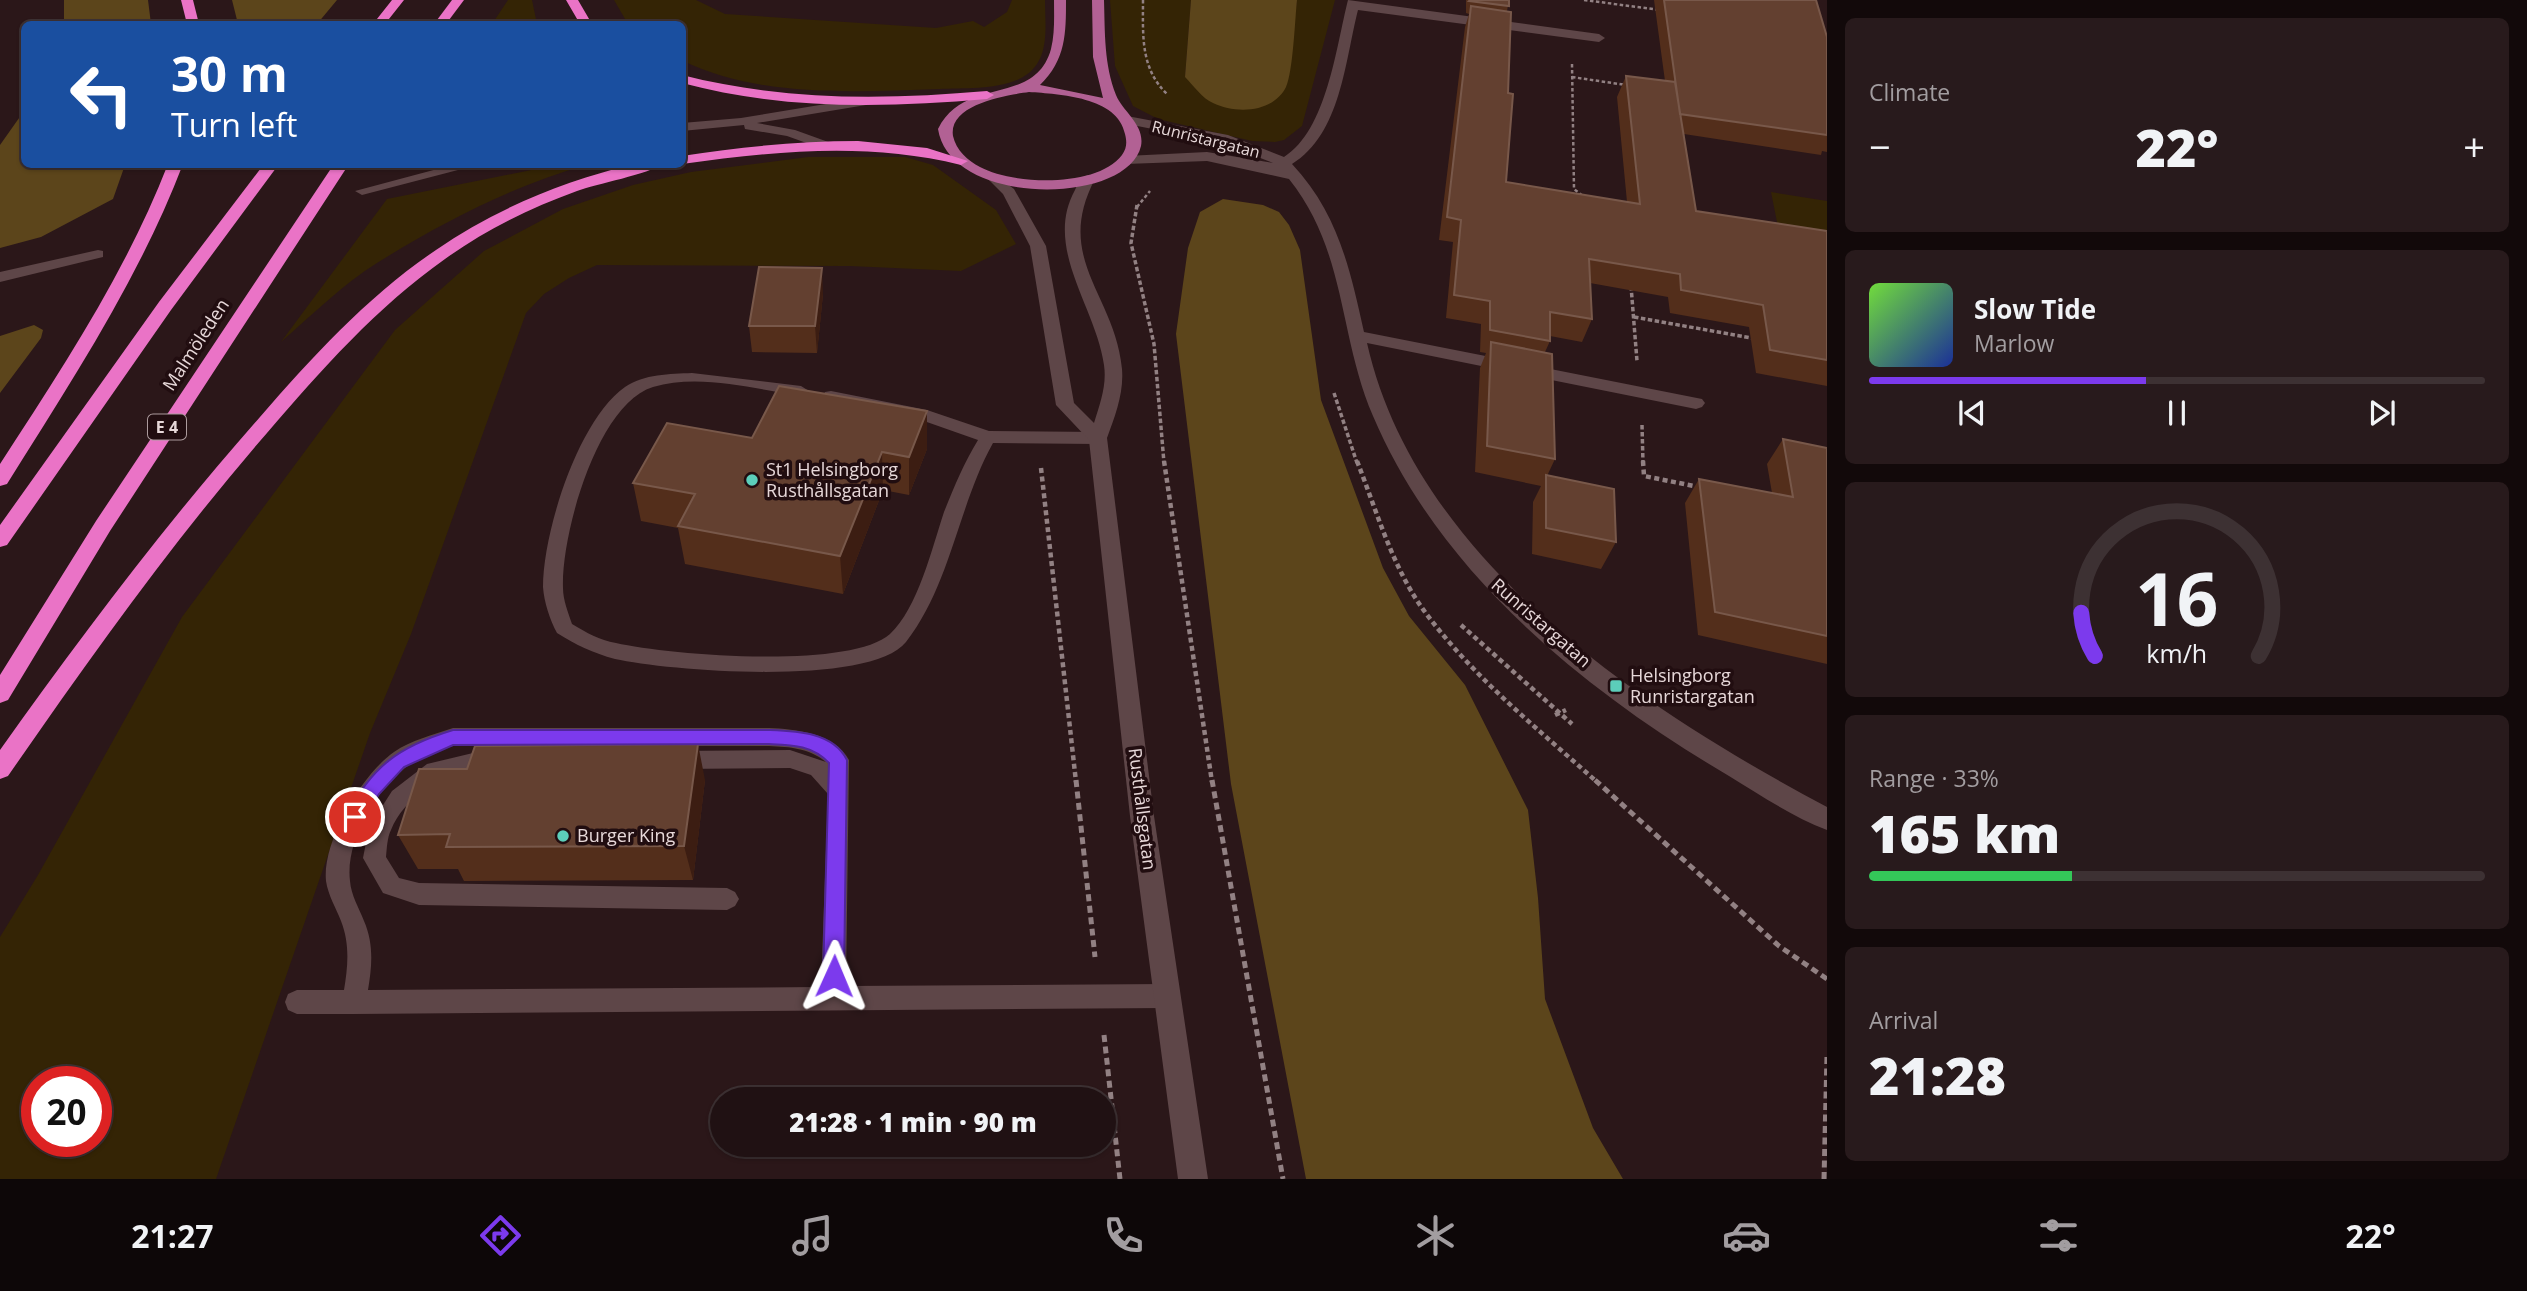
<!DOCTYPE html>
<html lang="en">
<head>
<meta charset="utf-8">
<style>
  body { margin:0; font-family:"Open Sans",sans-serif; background:#281a1c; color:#f1f3f6; height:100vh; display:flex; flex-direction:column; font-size:26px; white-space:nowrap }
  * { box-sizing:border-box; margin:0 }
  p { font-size:23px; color:#a29da0 }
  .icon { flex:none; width:38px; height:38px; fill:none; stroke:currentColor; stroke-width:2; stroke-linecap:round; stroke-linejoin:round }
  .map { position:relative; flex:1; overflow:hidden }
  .drawer { display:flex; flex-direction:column; gap:18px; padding:18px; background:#12090a; width:700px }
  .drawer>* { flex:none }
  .top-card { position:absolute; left:21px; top:21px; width:665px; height:147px; border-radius:10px; box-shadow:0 2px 5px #0004,0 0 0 2px #3d3133; background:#1a4fa0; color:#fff; overflow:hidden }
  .speed { position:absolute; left:21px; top:1066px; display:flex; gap:14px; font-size:35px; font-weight:700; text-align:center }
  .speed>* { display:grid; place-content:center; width:91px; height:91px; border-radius:50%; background:#201113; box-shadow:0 2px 5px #0004,0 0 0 2px #3d3133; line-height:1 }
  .speed .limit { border:10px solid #d22; background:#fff; color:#111 }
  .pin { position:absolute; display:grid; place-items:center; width:60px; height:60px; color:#fff; margin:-30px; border:4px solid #fff; border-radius:50%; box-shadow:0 2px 7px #0007 }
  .me { position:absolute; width:77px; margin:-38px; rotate:1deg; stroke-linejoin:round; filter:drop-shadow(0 0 5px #0008) }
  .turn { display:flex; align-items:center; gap:24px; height:147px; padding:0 35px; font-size:32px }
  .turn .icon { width:91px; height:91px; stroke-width:2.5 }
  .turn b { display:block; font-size:49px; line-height:60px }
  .big { font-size:52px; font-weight:800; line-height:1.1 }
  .drawer .widget { flex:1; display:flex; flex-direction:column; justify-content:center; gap:10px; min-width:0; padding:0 24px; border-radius:10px; background:#281a1c }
  .drawer .dial { align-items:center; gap:0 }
  .dial svg { height:182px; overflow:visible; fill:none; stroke:#3d3133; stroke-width:7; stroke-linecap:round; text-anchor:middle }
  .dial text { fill:#f1f3f6; stroke:none }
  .song { display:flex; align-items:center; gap:21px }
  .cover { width:84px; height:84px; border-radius:10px; background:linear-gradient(135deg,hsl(100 70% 55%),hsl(230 70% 35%)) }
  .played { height:7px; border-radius:4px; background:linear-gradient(90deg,#7c3aed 45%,#3d3133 45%) }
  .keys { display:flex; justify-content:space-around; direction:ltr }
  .heat { display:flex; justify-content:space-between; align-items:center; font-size:38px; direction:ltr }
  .charge { height:10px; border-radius:5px; background:linear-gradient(90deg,#34c759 33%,#3d3133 0) }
  .trip { position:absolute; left:710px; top:1087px; width:406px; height:70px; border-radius:35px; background:#201113; box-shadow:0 2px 5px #0004,0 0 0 2px #3d3133; font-weight:800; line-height:70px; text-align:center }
  .tabs { display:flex; height:112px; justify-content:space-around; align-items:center; background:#0d0708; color:#a29da0 }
  .tabs .icon { width:49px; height:49px }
  .tabs .on { color:#7c3aed }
  .tabs b { font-size:32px; color:#f1f3f6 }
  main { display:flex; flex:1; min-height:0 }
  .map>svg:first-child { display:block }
</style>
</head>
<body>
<main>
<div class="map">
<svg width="1827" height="1179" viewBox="0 0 1827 1179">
  <rect width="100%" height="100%" fill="#2b1719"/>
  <!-- green -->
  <path fill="#342405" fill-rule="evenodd" d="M508,0h24l5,24h-45z
    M614,0h82l29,14 211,14 37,-7 11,6 23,-15 5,-12h33c0,27 6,61 -22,77 -22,13 -59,11 -84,12 -85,3 -178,9 -256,-28l-1,-37h-54z
    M1110,0h81l-6,77 101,9 11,-86h38l-33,126 -18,14 -9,2 -23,-1 -94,-22 -25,-13 -18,-40z
    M808,157h97l28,8 63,45 20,34 -55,27 -111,-5 -253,-1 -28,13 -25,16 -18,19 -115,321 -41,99 -154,446h-216v-242l38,-62 144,-258 213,-287 89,-79 79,-42 70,-24 58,-13zM37,1082h59v59h-59z
    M556,165h31c-73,20 -146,58 -210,98 -35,22 -65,52 -96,79l106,-143z
    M1771,192l56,9v34l-49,-8z"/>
  <!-- forest -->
  <path fill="#5c451b" d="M64,0h84l3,24h-87z
    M232,0h105l-20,24h-79z
    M1191,0h106c-2,19 -4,72 -11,87 -13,26 -50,27 -73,16 -10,-4 -20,-18 -28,-26z
    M24,111v53l101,1 -12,34 -72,38 -41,11v-103z
    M1223,199l40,6 16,7 10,13 11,25 21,150 62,168 26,48 56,69 63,125 10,88 7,101 48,129 30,51h-317l-75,-395 -55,-450 12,-86 12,-36z
    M34,325l9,5 -2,8 -41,55v-57z"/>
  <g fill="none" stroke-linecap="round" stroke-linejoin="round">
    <!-- path-far3 -->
    <path stroke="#928183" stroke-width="2.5" stroke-dasharray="3.5 2.5" stroke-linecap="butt" d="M1143,0c0,35 -3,69 25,95
      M1584,0l76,10
      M1572,64l2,125 10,8
      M1572,77l54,8
      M1137,207l13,-16"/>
    <!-- path-far2 -->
    <path stroke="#928183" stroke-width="3.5" stroke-dasharray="4.5 2.5" stroke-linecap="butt" d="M1137,205l-6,38 23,101 10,119
      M1631,286l6,75
      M1634,317l123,22
      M1334,393l23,70
      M1642,425l1,38"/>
    <!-- path-far1 -->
    <path stroke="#928183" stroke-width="4.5" stroke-dasharray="5 3.5" stroke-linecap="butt" d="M1164,461l48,321
      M1357,461c20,51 36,108 68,151 48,65 113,117 172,170
      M1643,461l1,15 55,11
      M1041,468l35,314
      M1461,625l111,99
      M1555,715l11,-5"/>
    <!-- path -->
    <path stroke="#928183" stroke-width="5" stroke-dasharray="7 4.5" stroke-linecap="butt" d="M1076,780l19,177
      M1212,780l71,399
      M1595,780l184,166 48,33
      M1104,1035l16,144
      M1824,1179l3,-123"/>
    <!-- lane -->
    <path fill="#5e4648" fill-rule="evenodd" d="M862,98l4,1v6l-109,18 38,7 36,13v6l-5,1 -39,-14 -42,-7 -1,-4 -62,6v-8l59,-5z
      M456,164h25l-119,31 -7,-4z
      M98,250l5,1v6l-103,25v-10z
      M692,373l109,13 8,5 -8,5c-46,-7 -102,-23 -148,-9 -56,17 -92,148 -90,201 0,12 5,24 9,36 15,9 27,16 44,19 52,12 234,27 274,-9 28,-26 42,-86 54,-122 10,-25 20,-49 34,-72l-54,-19 -99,-21 -2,-4 2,-4 6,-1 96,19 62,21 109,1 9,6 -9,6 -105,-1c-35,63 -42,141 -87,199 -36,45 -237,29 -291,17 -22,-6 -39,-14 -58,-26 -7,-13 -13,-31 -14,-46 0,-55 35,-167 82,-200 19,-13 45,-13 67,-14z
      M453,728h316c26,1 66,5 80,32l-3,226 321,-2 9,4 3,8 -3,8 -9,4 -813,6h-57l-9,-4 -3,-8 3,-8 9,-4h47c4,-24 6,-46 -3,-69 -5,-13 -13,-26 -15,-40 -4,-39 36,-107 68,-129 17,-12 39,-17 59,-24zM453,746h316c21,1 40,2 57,16l-36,-12 -114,1 -8,3 -3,6 3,6 8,3 114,-1 21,7 17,19 -7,193 -453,3c4,-24 6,-46 -4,-69 -5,-13 -13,-26 -14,-40 -5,-40 27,-94 59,-116 13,-9 29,-14 44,-19z
      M473,753l31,3 3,6 -3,6c-11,4 -22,2 -33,3 -32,5 -67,27 -80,59 -4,8 -4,18 -5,27l13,21 20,5 308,5 8,4 4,7 -4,7 -8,4 -308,-5 -36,-12 -20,-35 6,-31 23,-36 35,-27z"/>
    <!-- street -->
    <path fill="#5e4648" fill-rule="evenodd" d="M1348,0l251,34 6,4 -6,4 -241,-32c-13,51 -17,124 -66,154 46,49 58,105 72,168l338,67 3,4 -3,4 -6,2 -329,-66c49,218 276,366 460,464v23c-34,-13 -67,-35 -98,-54 -144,-85 -289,-202 -356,-360 -35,-82 -26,-164 -84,-237l-82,-18 -81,3 -7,-4 7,-4 81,-4 66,11 -54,-21 -97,-19v-6l5,-1 101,19 56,22c43,-27 52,-110 64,-157z"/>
    <!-- secondary -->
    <path fill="#5e4648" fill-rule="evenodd" d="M993,173l21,16 32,57 28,157 20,20c6,-19 13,-38 10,-58 -8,-58 -61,-117 -29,-175 3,-7 5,-13 13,-15l7,4c-42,80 20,115 27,190 2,24 -7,47 -15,69l47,378 54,363h-30l-48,-363 -41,-376 -33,-35 -26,-159 -27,-52 -17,-17z"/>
    <!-- primary -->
    <path fill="#b26194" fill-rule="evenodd" d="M1054,0h12c0,33 0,60 -26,85l63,13 -10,-41 -1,-57h12c1,32 0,65 12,95 7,17 29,30 25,51 -14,60 -191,61 -203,-17 27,-54 97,-22 113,-80 4,-16 3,-33 3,-49zM1029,92c30,2 89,5 96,42 2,8 2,14 -3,21 -25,33 -109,30 -142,12 -12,-6 -24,-17 -27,-31 -5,-32 54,-41 76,-44z"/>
    <!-- highway -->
    <path fill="#ea73c6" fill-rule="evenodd" d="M181,0h12l6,24h-12z
      M392,0h12l-19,24h-12z
      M452,0h12l-18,24h-12z
      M566,0h12l14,24h-12z
      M682,75c102,26 201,25 305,16l7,4 -7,4c-104,9 -203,11 -305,-16z
      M858,141l69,7 41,13 -7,4c-94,-23 -184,-14 -279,-1v-8c59,-9 117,-15 176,-15z
      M168,164h15c-44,115 -111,216 -176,320l-7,2v-22c63,-97 126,-192 168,-300z
      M264,164h15l-108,146 -164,235 -7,2v-22l159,-223z
      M334,164h15l-239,367 -102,169 -8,3v-28l96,-154z
      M634,164h28c-12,10 -67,20 -85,27 -47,17 -92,39 -132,68 -68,48 -124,111 -178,174 -94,108 -177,225 -259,343l-8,3v-29c82,-115 166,-227 260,-333 53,-61 109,-122 176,-167 59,-41 128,-69 198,-86z"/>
  </g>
  <!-- wall -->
  <path fill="#532e1b" d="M1466,0h43l-2,11 -1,171 121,20 -10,-105 9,-21 39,5 -11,-81h162l11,37v115l-5,-1 -1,4 -137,-21 12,77 131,20v155l-71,-13 -7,-46 -79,-14 -2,-16 -78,-14 2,36 -10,23 -32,-6v5l-5,11 10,107 -8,17 69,66 -15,27 -69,-15 1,-52 8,-16 -66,-14 5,-104 6,-15 -6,-1 1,-28 -35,-6 7,-76 -14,-2 26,-213 4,-13 -3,-1z
    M823,294l-6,59 -65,-1 -3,-26z
    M927,411v38l-18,46 -26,-5 -40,104 -158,-30 -7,-36 -37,-7 -8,-38 119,-45z
    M1783,439l44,9v216l-129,-29 -13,-132 14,-24 73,14 -5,-29z
    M705,780l-12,100 -229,1 -6,-12h-40l-20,-34z"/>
  <!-- shaded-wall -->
  <path fill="#3c1d12" d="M822,268l1,26 -6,59 -2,-27z
    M927,411v38l-18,46v-38z
    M882,452l1,38 -40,104 -3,-38z
    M698,744l7,36 -12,100 -9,-34z"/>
  <!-- building -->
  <path fill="#634030" stroke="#78584a" stroke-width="2" d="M1470,0h39v6l-40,-5z
    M1664,0h152l11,37v98l-147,-21z
    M1471,6l40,6 -3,81 5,1 -7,88 134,22 -14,-128 49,6 21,129 131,20v129l-57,-10 -7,-45 -82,-15 -1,-16 -91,-15 3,60 -42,-7v29l-60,-11v-29l-36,-6 7,-75 -14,-3z
    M759,267l63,1 -7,58h-66z
    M1491,342l61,12 3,105 -68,-13z
    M779,386l148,25 -18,46 -27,-5 -42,104 -162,-30 17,-32 -62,-11 34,-60 85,15z
    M1783,439l44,9v188l-112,-24 -16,-133 94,18z
    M1546,475l68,14 2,53 -70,-14z
    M698,744l-14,102 -238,1 4,-13 -52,1 21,-66h48l8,-23z"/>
  <!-- route -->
  <path fill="#7c3aed" stroke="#51269a" stroke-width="2" d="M453,730h316c27,1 64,2 78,30l-3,216 -3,7 -7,2 -8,-2 -3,-7 6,-213c-17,-18 -37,-18 -60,-19l-316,1 -49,22 -25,27 -17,29h-13l-3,-6c25,-51 54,-71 107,-87z"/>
  <!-- markers -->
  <g fill="#5cceba" stroke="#210d10" stroke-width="2.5">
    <circle cx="752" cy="480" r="7"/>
    <rect x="1609" y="679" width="14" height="14" rx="3.5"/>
    <circle cx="563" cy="836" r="7"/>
  </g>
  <g text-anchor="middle" stroke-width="7" stroke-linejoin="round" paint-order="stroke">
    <!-- far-street labels -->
    <g font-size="16" fill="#e7d8d9" stroke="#210d10">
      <text transform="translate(1206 139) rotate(14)" y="6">Runristargatan</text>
    </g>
    <!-- shield labels -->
    <rect fill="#210d10" stroke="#ac9b9d" stroke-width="2" x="148" y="414.5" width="38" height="25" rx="5"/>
    <g font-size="16" font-weight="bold" fill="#e7d8d9">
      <text x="167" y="433">E 4</text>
    </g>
    <!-- street labels -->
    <g font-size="18" fill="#e7d8d9" stroke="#210d10">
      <text transform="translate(196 345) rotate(-57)" y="6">Malmöleden</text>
      <text transform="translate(1541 623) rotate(41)" y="6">Runristargatan</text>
      <text transform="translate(1142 809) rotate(83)" y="6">Rusthållsgatan</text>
    </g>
    <!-- poi labels -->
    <g font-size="18" fill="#e7d8d9" stroke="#210d10" text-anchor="start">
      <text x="766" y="476">St1 Helsingborg<tspan x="766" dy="21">Rusthållsgatan</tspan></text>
      <text x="1630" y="682">Helsingborg<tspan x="1630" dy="21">Runristargatan</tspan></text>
      <text x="577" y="842">Burger King</text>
    </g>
  </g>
</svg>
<div class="speed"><div class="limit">20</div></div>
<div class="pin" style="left:355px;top:817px;background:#d93025"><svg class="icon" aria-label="arrive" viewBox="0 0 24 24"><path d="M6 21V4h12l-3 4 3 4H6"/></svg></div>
<svg class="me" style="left:834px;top:976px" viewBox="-20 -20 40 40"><path d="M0-17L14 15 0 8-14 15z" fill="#7c3aed" stroke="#fff" stroke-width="4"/></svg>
<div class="trip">21:28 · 1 min · 90 m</div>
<div class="top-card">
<div class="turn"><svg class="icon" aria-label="left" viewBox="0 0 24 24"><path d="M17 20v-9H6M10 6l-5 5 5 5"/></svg><div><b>30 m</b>Turn left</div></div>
</div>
</div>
<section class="drawer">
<div class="widget"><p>Climate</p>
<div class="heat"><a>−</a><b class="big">22°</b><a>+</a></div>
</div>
<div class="widget">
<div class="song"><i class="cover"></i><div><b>Slow Tide</b><p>Marlow</p></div></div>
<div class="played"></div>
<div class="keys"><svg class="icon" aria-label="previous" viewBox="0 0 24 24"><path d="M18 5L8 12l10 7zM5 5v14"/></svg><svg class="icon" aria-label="pause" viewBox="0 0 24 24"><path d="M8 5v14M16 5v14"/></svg><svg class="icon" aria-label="next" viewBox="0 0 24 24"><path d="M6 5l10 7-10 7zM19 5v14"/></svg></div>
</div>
<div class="widget dial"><svg viewBox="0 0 100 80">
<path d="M14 69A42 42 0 1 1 86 69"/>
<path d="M14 69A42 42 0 0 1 8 50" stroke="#7c3aed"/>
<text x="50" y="56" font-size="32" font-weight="700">16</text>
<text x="50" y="72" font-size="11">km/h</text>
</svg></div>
<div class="widget"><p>Range · 33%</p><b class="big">165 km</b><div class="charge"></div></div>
<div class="widget"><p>Arrival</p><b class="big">21:28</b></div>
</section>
</main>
<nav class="tabs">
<b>21:27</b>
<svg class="icon on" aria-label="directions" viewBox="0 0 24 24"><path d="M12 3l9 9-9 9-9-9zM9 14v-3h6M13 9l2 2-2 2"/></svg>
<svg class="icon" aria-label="music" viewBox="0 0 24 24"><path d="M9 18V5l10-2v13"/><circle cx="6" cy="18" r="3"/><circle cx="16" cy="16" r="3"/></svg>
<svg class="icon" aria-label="phone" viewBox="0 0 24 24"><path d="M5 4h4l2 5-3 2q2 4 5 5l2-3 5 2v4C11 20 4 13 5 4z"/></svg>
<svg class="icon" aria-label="climate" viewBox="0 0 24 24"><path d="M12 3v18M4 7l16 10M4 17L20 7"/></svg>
<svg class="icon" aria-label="car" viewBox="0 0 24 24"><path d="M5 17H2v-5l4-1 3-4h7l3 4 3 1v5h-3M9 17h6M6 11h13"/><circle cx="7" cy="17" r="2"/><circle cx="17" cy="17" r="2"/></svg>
<svg class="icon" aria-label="filters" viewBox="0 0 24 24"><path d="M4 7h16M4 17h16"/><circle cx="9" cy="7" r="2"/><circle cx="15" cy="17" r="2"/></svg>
<b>22°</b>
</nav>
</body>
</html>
